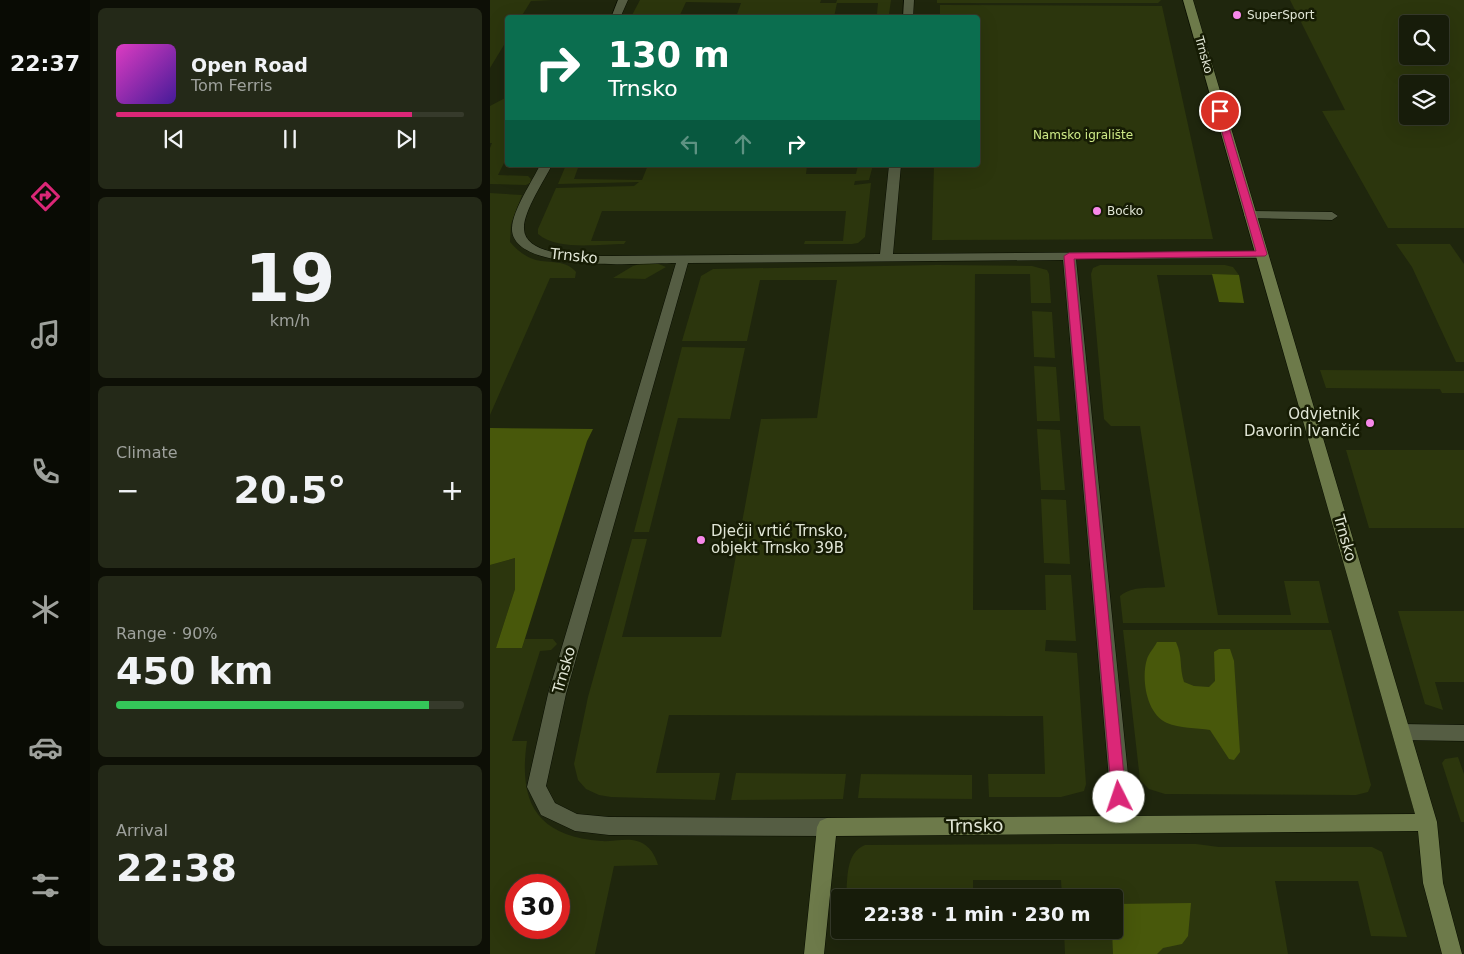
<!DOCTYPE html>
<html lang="en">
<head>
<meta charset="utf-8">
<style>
  body { margin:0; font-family:"DejaVu Sans",sans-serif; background:#242918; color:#f1f3f6; height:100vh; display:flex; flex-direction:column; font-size:19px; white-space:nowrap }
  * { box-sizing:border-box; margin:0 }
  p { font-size:16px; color:#9ea19c }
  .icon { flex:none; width:28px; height:28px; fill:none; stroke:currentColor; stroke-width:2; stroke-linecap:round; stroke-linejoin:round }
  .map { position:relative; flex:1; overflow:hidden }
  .panel { display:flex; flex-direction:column; gap:8px; padding:8px; background:#0d0f06; width:400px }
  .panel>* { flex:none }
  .top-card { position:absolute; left:15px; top:15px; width:475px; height:152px; border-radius:5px; box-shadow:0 5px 20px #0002,0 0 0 1px #363a2b; background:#0b6e4f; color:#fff; overflow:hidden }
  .buttons { position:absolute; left:909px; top:15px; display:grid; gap:10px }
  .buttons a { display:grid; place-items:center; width:50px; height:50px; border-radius:5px; background:#171c0a; box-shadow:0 5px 20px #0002,0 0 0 1px #363a2b; font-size:25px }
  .speed { position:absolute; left:15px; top:874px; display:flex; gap:10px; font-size:25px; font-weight:700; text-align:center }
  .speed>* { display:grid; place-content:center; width:65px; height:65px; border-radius:50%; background:#171c0a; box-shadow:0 5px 20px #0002,0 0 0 1px #363a2b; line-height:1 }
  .speed .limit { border:8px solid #d22; background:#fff; color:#111 }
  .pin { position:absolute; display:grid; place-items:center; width:42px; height:42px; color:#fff; margin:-21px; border:2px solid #fff; border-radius:50%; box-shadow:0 1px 5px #0007 }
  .me { position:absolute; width:55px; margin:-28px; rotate:356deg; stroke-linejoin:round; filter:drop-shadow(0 0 4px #0008) }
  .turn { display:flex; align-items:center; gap:18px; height:105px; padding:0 20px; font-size:22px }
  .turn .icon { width:65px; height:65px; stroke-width:2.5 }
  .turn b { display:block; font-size:35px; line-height:42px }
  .lanes { display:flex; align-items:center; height:48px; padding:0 20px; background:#0003; justify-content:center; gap:25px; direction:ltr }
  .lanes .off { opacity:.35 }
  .big { font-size:38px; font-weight:800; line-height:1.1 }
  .panel .tile { flex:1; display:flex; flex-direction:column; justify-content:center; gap:8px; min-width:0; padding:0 18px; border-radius:8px; background:#242918 }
  .panel .dial { align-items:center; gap:0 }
  .dial b { font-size:65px; line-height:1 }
  .song { display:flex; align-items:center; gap:15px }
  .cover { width:60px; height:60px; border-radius:8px; background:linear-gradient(135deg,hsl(310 70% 55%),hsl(260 70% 35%)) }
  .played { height:5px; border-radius:2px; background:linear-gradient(90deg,#db2777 85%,#363a2b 85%) }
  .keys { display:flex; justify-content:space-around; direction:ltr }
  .heat { display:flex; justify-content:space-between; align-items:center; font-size:28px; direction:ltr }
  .charge { height:8px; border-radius:4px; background:linear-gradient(90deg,#34c759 90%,#363a2b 0) }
  .trip { position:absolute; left:341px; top:889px; width:292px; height:50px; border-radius:5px; background:#171c0a; box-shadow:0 5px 20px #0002,0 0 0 1px #363a2b; font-weight:800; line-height:50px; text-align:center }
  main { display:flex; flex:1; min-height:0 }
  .dock { display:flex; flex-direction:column; width:90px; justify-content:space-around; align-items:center; background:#090b04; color:#9ea19c }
  .dock .icon { width:35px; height:35px }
  .dock .active { color:#db2777 }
  .dock b { font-size:22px; color:#f1f3f6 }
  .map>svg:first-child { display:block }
</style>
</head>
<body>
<main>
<nav class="dock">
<b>22:37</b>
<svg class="icon active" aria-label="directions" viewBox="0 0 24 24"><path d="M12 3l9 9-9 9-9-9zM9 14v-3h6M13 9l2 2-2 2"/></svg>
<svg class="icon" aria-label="music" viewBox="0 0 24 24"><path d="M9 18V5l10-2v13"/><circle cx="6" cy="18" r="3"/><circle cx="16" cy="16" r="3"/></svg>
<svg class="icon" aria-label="phone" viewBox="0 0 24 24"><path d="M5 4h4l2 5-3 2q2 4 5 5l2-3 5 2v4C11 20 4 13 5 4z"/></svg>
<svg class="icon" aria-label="climate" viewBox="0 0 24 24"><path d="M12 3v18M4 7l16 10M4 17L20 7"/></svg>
<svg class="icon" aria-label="car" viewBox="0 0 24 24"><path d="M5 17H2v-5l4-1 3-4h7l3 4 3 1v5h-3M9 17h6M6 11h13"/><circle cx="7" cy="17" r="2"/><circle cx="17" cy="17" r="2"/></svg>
<svg class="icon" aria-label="filters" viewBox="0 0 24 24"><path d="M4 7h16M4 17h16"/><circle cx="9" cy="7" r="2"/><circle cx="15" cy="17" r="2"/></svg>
</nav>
<section class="panel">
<div class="tile">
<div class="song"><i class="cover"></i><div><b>Open Road</b><p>Tom Ferris</p></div></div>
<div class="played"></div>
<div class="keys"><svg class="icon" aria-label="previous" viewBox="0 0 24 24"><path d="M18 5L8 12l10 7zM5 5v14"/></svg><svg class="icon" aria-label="pause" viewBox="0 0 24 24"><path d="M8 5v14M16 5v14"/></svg><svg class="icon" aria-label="next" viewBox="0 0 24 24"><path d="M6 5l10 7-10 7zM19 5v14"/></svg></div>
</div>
<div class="tile dial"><b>19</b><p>km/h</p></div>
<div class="tile"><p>Climate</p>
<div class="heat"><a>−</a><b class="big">20.5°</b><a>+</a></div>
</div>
<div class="tile"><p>Range · 90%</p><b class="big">450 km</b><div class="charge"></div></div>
<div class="tile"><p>Arrival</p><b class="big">22:38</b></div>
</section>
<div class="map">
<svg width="974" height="954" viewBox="0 0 974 954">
  <rect width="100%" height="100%" fill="#1f260d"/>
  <!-- green -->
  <path fill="#2c360d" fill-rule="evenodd" d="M0,0h62l-21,1 -10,16 -13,1 -1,22 -17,28z
    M150,0h181l-1,3h16l1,-3h54l-2,14h-12l1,-11h-41l-3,14h-98l5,-14 -55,-1 -7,15h-48z
    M447,0h224l-3,3h-221z
    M795,0h179v228h-76l-66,-117 23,-1 -55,-110zM918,24h32v32h-32zM918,84h32v32h-32z
    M450,5l222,1 51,233 -281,1 2,-75h44v-147l-38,-1z
    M17,97v60l-9,18 30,1 3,3 -1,4 -4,2 -36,-1v-36l2,-5h-2v-37z
    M76,165h13l-5,14 68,1 6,-15h159l-1,9h50l2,-9h15l-4,15 -14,1 -1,4 17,-2 -6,54 -7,6 -6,1h-48l1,-3h38l3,-30h-244l-11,30h35l-2,3c-25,0 -66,7 -86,-10v-5l18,-41 78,-2 5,-4 -81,2z
    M0,193l32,2 -11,29 -1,18c7,8 15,15 26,18 13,3 31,0 40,12l-1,6h-25l-60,137z
    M906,244h54l14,20v98h-8l-44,-95z
    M153,263h13l10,4 -21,12 -32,-1 20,-12z
    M447,265l95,1 15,4 2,4 2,29h-20l-1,-29h-55l-2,336h73l-1,-35h26l5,66 -30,-1 -1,11 32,2 9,131 -2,7 -23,6h-72l-1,-23h57l-2,-58 -374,-1 -13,58h64l-5,27 -104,-3 -12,-2 -13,-6 -8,-9 -4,-16 14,-67 44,-158h15l-25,98h99l40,-218 56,-1 20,-138h-77l-13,61h-65l19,-65 12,-7z
    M610,265h125l8,2 6,8h-82l61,340h73l-7,-34h35l10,42h-206l-3,-27c14,-11 29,-7 45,-9l-25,-161h-29l-7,-7 -13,-145 2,-6z
    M542,311l20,1 3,46 -21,-1z
    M192,347l63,1 -15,71 -52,-1 -29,114h-15z
    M544,366l22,1 4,54h-23z
    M830,370l144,1v22h-22l-2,-4 -114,-1z
    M547,429l23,1 5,60h-24z
    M856,450h118v78h-95z
    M551,499l25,1 4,64 -26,-1z
    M25,558v31l-19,59h26l3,-9h28l4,5 -6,6 -11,1 -28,90h15c-9,61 9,95 74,100 12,1 27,-4 39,1 10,4 15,13 18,23l-44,1 -19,88h-105v-389zM26,885h43v43h-43z
    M908,611h66v71h-29l8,28 -18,-6z
    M633,630h208l40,155 -3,7 -12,3 -191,-1 -16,-5 -9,-9z
    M968,757l6,17v48h-3l-19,-59 3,-4z
    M246,773l110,1 -3,25 -112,1z
    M371,774l111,1v24l-114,-1z
    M570,844h136l23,3h153l10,5 25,85 -36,-1 -13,-55h-83l13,73h-223l-1,-24h51v-32l-53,-1 -1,-17h-88v17l-127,1c2,-19 -1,-45 19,-53z
    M353,930h130l-1,8 -130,-1z"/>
  <!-- forest -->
  <path fill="#48580b" d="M722,274l27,1 5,28 -25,-1z
    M0,428l103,1 -6,12 -65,207h-26l19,-59v-31l-25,7z
    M667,642h19c7,15 3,25 8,40l10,4 15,1 6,-6 -1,-29 5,-3h11l4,12 6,91 -6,8 -5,-1 -19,-29c-13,-2 -31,-2 -43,-7 -21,-9 -26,-45 -20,-64 2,-6 7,-11 10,-17z
    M701,903l-3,33 -6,8 -19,4 -6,6h-44l-1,-24h3v-26z"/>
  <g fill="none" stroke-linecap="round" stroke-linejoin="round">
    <!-- lane casing -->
    <g stroke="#090e00" stroke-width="1">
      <path id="lane" d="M760,211l82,1 6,4 -6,4 -86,-2 -2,-3z
        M911,724l63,1v16l-63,-1 -6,-3 -3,-5 3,-5z"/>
    </g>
    <!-- street casing -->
    <g stroke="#090e00" stroke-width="1">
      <path id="street" d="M128,0h10l-8,18h-9z
        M414,0h10l-1,18h-10z
        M50,165h12c-8,16 -29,47 -28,64 1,29 66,27 86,27l270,-2 9,-89h12l-8,89 373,-3 2,3 -6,4 -186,1 57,565 -3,6 -7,3 -7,-3 -3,-6 -50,-564 -375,3 -122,431 -20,92 9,17 22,11 32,3 218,1 7,3 3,6 -3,6 -7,3 -218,-1 -34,-4 -34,-16 -14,-28 21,-93 128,-431c-30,0 -166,11 -164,-35 1,-19 20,-46 28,-63z"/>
    </g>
    <!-- secondary casing -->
    <g stroke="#090e00" stroke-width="1">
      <path id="secondary" d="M693,0h10l244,822 6,61 19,71h-20l-19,-71 -5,-52 -582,5 -12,118h-20l13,-127 3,-6 7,-3 588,-4z"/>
    </g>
    <!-- lane -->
    <use href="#lane" fill="#555d43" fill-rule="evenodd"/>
    <!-- street -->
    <use href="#street" fill="#555d43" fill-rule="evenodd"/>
    <!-- secondary -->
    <use href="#secondary" fill="#6d7a4a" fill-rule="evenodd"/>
  </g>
  <!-- route -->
  <path fill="#db2777" stroke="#8e194d" d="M727,109l7,2 43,143 -2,2 -191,3 52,538 -2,5 -5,2 -5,-2 -2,-5 -48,-541 5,-3 187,-2 -40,-140z"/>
  <!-- markers -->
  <g fill="#f888ea" stroke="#161c04" stroke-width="2">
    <circle cx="747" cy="15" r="5"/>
    <circle cx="607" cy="211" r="5"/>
    <circle cx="880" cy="423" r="5"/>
    <circle cx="211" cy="540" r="5"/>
  </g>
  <g text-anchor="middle" stroke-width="5" stroke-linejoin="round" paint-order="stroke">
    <!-- far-poi labels -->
    <g font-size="12" fill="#e1e6d6" stroke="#161c04" text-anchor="start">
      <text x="757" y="19">SuperSport</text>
      <text x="617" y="215">Boćko</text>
    </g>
    <!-- far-street labels -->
    <g font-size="12" fill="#e1e6d6" stroke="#161c04">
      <text transform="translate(714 55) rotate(74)" y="4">Trnsko</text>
    </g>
    <!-- far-park labels -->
    <g font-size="12" fill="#cfeb88" stroke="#161c04">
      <text x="593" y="139">Namsko igralište</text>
    </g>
    <!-- street labels -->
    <g font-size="15" fill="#e1e6d6" stroke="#161c04">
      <text transform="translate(84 256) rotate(6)" y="5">Trnsko</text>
      <text transform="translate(855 538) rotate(74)" y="5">Trnsko</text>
      <text transform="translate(74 670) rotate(-74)" y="5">Trnsko</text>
    </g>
    <!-- poi labels -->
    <g font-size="15" fill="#e1e6d6" stroke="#161c04" text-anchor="end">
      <text x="870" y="419">Odvjetnik<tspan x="870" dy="17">Davorin Ivančić</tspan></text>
      <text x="221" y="536" text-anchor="start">Dječji vrtić Trnsko,<tspan x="221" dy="17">objekt Trnsko 39B</tspan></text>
    </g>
    <!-- near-street labels -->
    <g font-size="18" fill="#e1e6d6" stroke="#161c04">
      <text transform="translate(485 826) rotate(-1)" y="6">Trnsko</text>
    </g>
  </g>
</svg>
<div class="buttons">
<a><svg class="icon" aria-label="search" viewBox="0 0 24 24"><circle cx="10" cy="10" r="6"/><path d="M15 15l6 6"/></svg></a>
<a><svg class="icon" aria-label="layers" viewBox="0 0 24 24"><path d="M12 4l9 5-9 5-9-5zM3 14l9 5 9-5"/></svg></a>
</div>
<div class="speed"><div class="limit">30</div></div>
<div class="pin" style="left:730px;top:111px;background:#d93025"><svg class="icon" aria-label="arrive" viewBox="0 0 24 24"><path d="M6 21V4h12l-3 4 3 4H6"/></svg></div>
<svg class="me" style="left:629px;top:797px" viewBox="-20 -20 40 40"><circle r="19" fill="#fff"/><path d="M0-13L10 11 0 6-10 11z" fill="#db2777"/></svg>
<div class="trip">22:38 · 1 min · 230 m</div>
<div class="top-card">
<div class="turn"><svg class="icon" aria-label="right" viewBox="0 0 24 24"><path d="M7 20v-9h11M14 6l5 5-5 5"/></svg><div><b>130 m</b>Trnsko</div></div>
<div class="lanes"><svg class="icon off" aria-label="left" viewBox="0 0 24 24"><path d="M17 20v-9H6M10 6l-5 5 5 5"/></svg><svg class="icon off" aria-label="ahead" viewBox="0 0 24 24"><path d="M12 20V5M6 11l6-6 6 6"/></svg><svg class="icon" aria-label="right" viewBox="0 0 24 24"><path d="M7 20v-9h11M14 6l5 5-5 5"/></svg></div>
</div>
</div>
</main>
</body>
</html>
